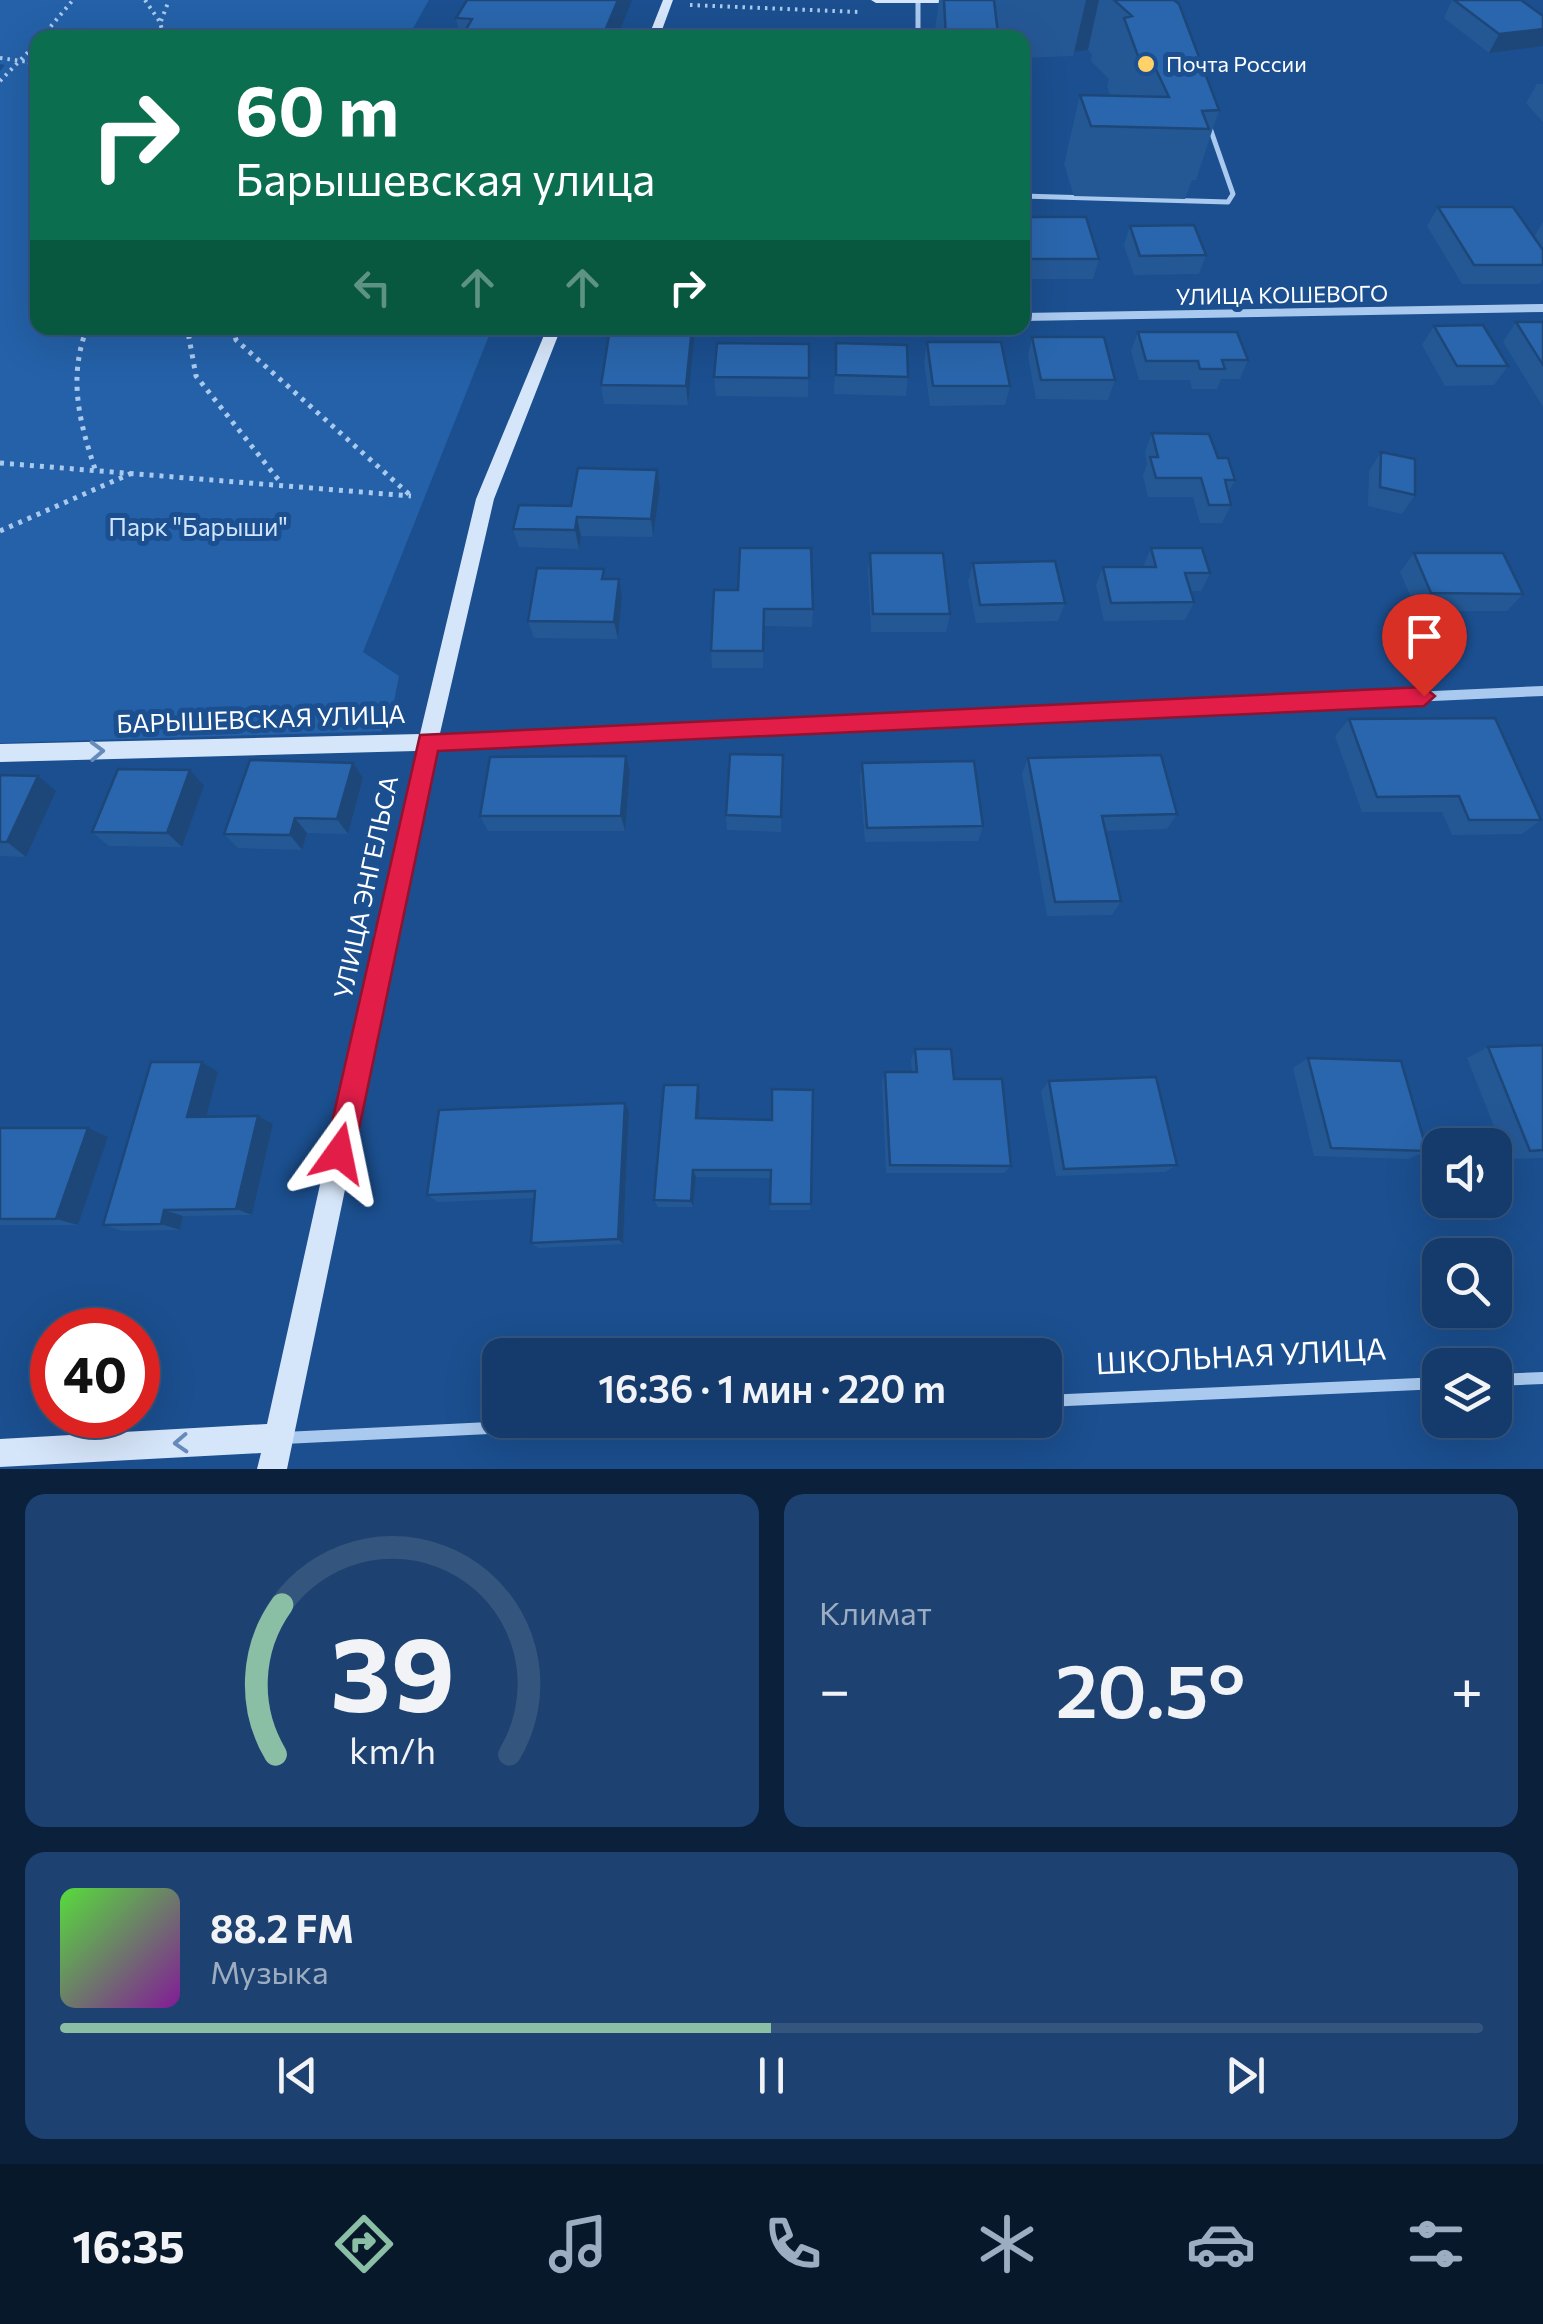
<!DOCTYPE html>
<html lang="ru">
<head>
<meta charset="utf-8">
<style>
  body { margin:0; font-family:Commissioner,sans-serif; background:#1d4271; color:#f1f3f6; height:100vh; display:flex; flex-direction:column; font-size:38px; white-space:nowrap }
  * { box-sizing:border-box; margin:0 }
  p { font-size:32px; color:#9dadc1 }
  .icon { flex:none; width:55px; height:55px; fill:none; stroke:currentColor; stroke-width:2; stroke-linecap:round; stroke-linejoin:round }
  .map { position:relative; height:1469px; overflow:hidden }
  .panel { display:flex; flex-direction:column; gap:25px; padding:25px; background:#0b203b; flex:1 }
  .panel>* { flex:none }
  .banner { position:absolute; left:30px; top:30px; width:1000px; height:305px; border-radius:20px; box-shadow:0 10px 40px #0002,0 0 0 2px #33557e; background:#0b6e4f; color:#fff; overflow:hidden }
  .buttons { position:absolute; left:1422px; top:1128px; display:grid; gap:20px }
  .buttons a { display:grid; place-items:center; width:90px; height:90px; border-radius:20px; background:#143b6b; box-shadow:0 10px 40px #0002,0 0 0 2px #33557e; font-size:50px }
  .speed { position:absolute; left:30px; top:1308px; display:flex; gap:20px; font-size:50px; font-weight:700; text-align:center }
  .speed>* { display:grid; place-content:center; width:130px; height:130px; border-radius:50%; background:#143b6b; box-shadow:0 10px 40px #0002,0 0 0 2px #33557e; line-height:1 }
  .speed .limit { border:15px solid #d22; background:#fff; color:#111 }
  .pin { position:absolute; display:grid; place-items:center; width:85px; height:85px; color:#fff; margin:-102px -42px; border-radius:50% 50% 50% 0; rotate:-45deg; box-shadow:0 0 10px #0007 }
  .pin .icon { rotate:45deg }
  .me { position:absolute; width:110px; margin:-55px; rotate:12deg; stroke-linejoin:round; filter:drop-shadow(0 0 8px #0008) }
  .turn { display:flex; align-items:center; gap:35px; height:210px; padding:0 40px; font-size:45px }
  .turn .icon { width:130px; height:130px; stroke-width:2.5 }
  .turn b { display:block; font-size:70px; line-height:85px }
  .lanes { display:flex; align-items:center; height:95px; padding:0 40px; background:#0003; justify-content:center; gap:50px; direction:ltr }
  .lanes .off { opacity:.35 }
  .big { font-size:75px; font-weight:600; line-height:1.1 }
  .panel .tile { flex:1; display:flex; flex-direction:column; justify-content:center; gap:15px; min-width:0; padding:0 35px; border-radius:20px; background:#1d4271 }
  .panel .dial { align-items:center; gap:0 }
  .dial svg { height:260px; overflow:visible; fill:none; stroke:#33557e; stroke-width:7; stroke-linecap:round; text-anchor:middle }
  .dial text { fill:#f1f3f6; stroke:none }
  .song { display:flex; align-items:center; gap:30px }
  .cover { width:120px; height:120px; border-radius:15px; background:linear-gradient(135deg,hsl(110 70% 55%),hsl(290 70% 35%)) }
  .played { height:10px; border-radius:5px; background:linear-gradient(90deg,#8abfa5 50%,#33557e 50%) }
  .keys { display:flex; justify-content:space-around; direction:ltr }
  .heat { display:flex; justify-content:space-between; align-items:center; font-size:55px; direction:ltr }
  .panel .tiles { flex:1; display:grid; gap:25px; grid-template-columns:1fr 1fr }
  .tile:last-child { grid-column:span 2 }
  .trip { position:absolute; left:482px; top:1338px; width:580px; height:100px; border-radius:20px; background:#143b6b; box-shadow:0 10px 40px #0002,0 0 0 2px #33557e; font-weight:600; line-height:100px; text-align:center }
  .tabs { display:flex; height:160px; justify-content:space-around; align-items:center; background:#08182b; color:#9dadc1 }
  .tabs .icon { width:70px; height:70px }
  .tabs .current { color:#8abfa5 }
  .tabs b { font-size:45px; color:#f1f3f6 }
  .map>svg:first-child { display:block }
</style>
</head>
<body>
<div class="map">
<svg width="1543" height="1469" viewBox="0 0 1543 1469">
  <rect width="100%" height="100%" fill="#1b4f8f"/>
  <!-- green -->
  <path fill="#2461a8" d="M0,0h429l-21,37 -370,1v290h454l-129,324 36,24 -11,55 -388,12v-672l5,-6 -5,-1z"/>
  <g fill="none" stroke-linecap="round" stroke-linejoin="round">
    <!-- path-far1 -->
    <path stroke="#a9c9ee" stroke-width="4" stroke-dasharray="2.5 5" stroke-linecap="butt" d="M145,0l15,22 4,16
      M690,5l168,7
      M161,21l8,-21
      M41,38l32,-38
      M0,58l29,4 9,20
      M0,81l38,-39"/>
    <!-- path -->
    <path stroke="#a9c9ee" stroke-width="5" stroke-dasharray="4 6" stroke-linecap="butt" d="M87,328c-19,49 -8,93 8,141
      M182,328l6,4 8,44 85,107
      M233,328l3,12 174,155
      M0,463l411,33
      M0,531l132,-58"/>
    <!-- lane -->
    <path stroke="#a9c9ee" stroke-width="5" d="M918,2v36
      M1022,196l206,6 5,-8 -24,-69"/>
    <!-- street-far2 -->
    <path stroke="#a9c9ee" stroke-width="8" d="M1022,317l521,-9"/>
    <!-- street-far1 -->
    <path stroke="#a9c9ee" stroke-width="10" d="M428,742l1115,-51"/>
    <!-- street -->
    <path stroke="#a9c9ee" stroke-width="12" d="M1495,1380l48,-2
      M1045,1401l395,-18
      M284,1438l373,-18"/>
    <!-- secondary -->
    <path fill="#d6e6fa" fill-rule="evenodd" d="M663,0h10l-14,38h-11z
      M871,0h142l-5,3h-132z
      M547,328h14l-67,171 -56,243 -151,727h-30l4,-16 -261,14v-28l267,-15 149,-673 -416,11v-18l420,-10 56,-235z"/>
  </g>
  <!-- wall -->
  <path fill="#245895" d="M467,0l150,38h-157l-4,-20z
    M939,0h235l45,110 -23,70h-4l-7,19 -111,-3 -10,-32 16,-69h30l-3,-9 2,-7 -18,-18 1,-6 -4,-5 -14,2 -1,4 -51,2v-20h-88z
    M1452,0h69l-32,53 -45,-35z
    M1022,80l8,15 -8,39z
    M1537,84h6v38l-17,-19z
    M1438,207l96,30 9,-15v57l-3,5h-78l-35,-58z
    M1022,217l77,42 -6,20h-71z
    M1130,226l76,29 -7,19 -65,1 -10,-30z
    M1516,322h27v85l-40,-65z
    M1434,326l74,40 -14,19 -49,1 -23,-41z
    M693,328l1,14 -6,63 -84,-1 -3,-19z
    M1138,332l110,28 -8,19h-19l-4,10h-25l-2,-9h-51l-8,-29z
    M1032,337l83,43 -7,20 -72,-1 -8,-43z
    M927,342l83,44 -5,19 -75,1 -6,-44z
    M836,343l72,34 -2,19 -72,-2z
    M809,344l-1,53 -92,-1 -2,-19z
    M1152,433l66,25 17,22 -7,13 3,12 -9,18h-22l-7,-26h-45l-5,-21 4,-12 -2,-12z
    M1381,452l34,43 -13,19 -34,-8 1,-35z
    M660,489l-7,48 -72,-1 -2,13 -60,-2 -6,-18 58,-23z
    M1151,548l59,25 -9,18h-11l4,11 -9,18 -81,1 -8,-36 7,-18h40z
    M870,553l80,61 -4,18h-75l-3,-61z
    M1414,553l109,41 -16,17h-90l-17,-39z
    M973,563l92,40 -7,18 -82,2 -8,-42z
    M606,579l16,18 -4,42 -84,-1 -6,-17z
    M714,590l99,19 -1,18 -48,-1 -1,42h-51l-1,-17z
    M1349,719l192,101 -19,14 -70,1 -10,-23h-80l-27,-76z
    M783,755l-2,77 -54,-2 -1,-15z
    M1028,758l149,56 -10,15 -62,2 16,70 -9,14 -65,1 -25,-142z
    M862,763l121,63 -5,15 -113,1 -5,-63z
    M630,772l-5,59h-137l-8,-15z
    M0,775l56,16 -30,66 -26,-1z
    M363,778l-15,56 -41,-1 -5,17 -64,-2 -14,-14z
    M204,786l-22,61 -73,-1 -17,-14z
    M1543,1045v113l-36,1 -40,-101 21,-11z
    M915,1049l39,30 57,87 -7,7h-118l-4,-91 3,-10h27l-1,-12z
    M1308,1058l119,93 -19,8 -94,-3 -21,-88z
    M202,1062l16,10 -12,44 67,8 -21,91 -69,1 -3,14 -57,1 -20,-6z
    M1049,1081l128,84 -12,7 -109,4 -15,-85z
    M698,1085l2,10 -1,23 73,2 39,84 -1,6h-40l1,-32 -75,-1 -3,30h-35l-4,-7z
    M629,1112l-6,132 -85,4 -7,-5 3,-45 -96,4 -11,-7z
    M0,1128l108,9 -30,88h-78z"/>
  <!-- shaded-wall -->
  <path fill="#1d4779" d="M618,0h14l-15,38h-15z
    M1086,0h13l-11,50 -14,2z
    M1543,29v17l-54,7 10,-19z
    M693,328l1,14 -6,63 -2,-19z
    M657,470l3,19 -7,48 -2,-18z
    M577,517l4,19 -2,13 -4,-19z
    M619,579l3,18 -4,42 -4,-17z
    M626,756l4,16 -5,59 -4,-15z
    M353,763l10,15 -15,56 -11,-15z
    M190,770l14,16 -22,61 -15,-14z
    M38,776l18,15 -30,66 -19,-15z
    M295,818l12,15 -5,17 -12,-15z
    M202,1062l16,10 -14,53 -17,-8z
    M698,1085l2,10 -2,31 -2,-8z
    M625,1103l4,9 -6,132 -5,-5z
    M258,1116l15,8 -21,91 -16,-6z
    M88,1128l20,9 -30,88 -22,-6z
    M693,1170l3,7 -3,30 -2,-6z
    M164,1210l19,6 -3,14 -19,-6z"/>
  <!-- building -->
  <path fill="#2a66ad" stroke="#1d4779" stroke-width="2.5" d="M467,0h151l-16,38h-141l11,-19 -16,-1z
    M944,0h50l4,34h9l2,4h-63z
    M1114,0h60l5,4 40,106 -17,1 7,18 -118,-3 -11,-31 89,2 -19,-40 -12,-1 -14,-38 8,-2z
    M1454,0h67l22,16v13l-44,5z
    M1022,80h4l4,15h-8z
    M1438,207h75l30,43v15h-69z
    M1022,217h64l13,42h-77z
    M1194,225l12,30 -66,1 -10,-30z
    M1516,322h27v43z
    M1483,325l25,41h-51l-23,-40z
    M610,328h82l-6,58 -85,-1z
    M1138,332h99l11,28h-26l3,9h-25l-2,-8h-52z
    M1032,337h72l11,43h-74z
    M927,342h74l9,44h-77z
    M717,343l92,1v34l-95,-1z
    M836,343l71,2 1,32 -72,-2z
    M1152,433l57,1 9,24h10l7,22h-10l6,25h-22l-8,-27h-45l-6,-21h8z
    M1381,452l34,7v36l-35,-8z
    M578,468l79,2 -6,49 -74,-2 -2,13 -62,-1 6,-24 52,1z
    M740,548h71l2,61h-49l-1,42h-52l3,-61h24z
    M1151,548h51l8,25h-25l9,29 -83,1 -8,-36h53z
    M870,553h73l7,61h-77z
    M1414,553h89l20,41 -92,-1z
    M1055,561l10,42 -85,2 -7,-42z
    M537,568l67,1 -2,10h17l-5,43 -86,-1z
    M1495,718l46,102h-72l-10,-24 -82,1 -28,-78z
    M730,754l53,1 -2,62 -55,-2z
    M1161,755l16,59 -75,2 19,85 -66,1 -27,-144z
    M626,756l-5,60h-141l10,-59z
    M250,760l103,3 -16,56 -42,-1 -5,17 -66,-1z
    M974,761l9,65 -116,2 -5,-65z
    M118,769l72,1 -23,63 -75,-1z
    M0,775l38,1 -31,66h-7z
    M1543,1045v105l-13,1 -42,-104z
    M915,1049h36l3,30h48l9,87 -121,-1 -5,-93h32z
    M1308,1058l93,3 26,90 -96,-3z
    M151,1062h51l-15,55 71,-1 -22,93 -72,1 -3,14 -58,1z
    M1156,1077l21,88 -113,4 -15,-88z
    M664,1085h34l-2,33 76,2v-31l41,1 -2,114h-41l1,-34h-78l-2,31 -37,-1z
    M625,1103l-7,136 -87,4 4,-52 -108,4 12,-85z
    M0,1128h88l-32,91h-56z"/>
  <!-- one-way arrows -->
  <defs><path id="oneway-chevron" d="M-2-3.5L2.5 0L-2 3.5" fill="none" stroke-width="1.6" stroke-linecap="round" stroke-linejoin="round" transform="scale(2.5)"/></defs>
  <g stroke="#668bba">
    <use href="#oneway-chevron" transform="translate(97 751) rotate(-2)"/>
    <use href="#oneway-chevron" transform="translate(181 1443) rotate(177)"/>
  </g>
  <!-- route -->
  <path fill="#e11d48" stroke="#92132f" stroke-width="2.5" d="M1424,687l11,9 -11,10 -986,45 -84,402 -5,10 -10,4 -10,-4 -4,-10 95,-418z"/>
  <!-- markers -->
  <circle fill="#ffd166" stroke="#1b4f8f" stroke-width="4" cx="1146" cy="64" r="10"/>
  <g text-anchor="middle" stroke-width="10" stroke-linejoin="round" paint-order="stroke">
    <!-- far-poi labels -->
    <g font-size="22" fill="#fff" stroke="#1b4f8f" text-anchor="start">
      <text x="1166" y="72">Почта России</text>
    </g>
    <!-- far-street labels -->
    <g font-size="22" fill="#fff" stroke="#1b4f8f">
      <text transform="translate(1282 295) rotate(-1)" y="8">УЛИЦА КОШЕВОГО</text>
    </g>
    <!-- park labels -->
    <g font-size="25" fill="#cfe3fa" stroke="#1b4f8f">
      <text x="198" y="536">Парк "Барыши"</text>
    </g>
    <!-- street labels -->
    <g font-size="25" fill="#fff" stroke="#1b4f8f">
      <text transform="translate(261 719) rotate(-2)" y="9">БАРЫШЕВСКАЯ УЛИЦА</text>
      <text transform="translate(366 887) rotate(-78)" y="9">УЛИЦА ЭНГЕЛЬСА</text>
    </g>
    <!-- near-street labels -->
    <g font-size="30" fill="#fff" stroke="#1b4f8f">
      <text transform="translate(1241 1357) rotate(-3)" y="10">ШКОЛЬНАЯ УЛИЦА</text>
    </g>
  </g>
</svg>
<div class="buttons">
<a><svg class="icon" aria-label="sound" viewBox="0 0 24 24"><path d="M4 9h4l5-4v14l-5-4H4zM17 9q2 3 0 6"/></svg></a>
<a><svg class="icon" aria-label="search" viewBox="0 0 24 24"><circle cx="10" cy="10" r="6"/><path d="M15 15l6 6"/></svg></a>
<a><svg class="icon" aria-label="layers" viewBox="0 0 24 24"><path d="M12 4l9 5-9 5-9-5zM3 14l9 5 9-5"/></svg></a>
</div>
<div class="speed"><div class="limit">40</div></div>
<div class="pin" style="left:1424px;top:696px;background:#d93025"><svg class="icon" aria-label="arrive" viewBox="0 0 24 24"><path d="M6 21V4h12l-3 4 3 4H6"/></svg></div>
<svg class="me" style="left:339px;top:1153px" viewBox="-20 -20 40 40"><path d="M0-17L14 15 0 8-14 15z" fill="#e11d48" stroke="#fff" stroke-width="4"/></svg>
<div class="trip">16:36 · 1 мин · 220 m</div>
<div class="banner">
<div class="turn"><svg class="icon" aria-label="right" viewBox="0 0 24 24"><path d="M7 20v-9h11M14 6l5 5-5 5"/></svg><div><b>60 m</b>Барышевская улица</div></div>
<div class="lanes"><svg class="icon off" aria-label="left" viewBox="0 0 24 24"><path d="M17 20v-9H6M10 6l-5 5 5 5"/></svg><svg class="icon off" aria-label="ahead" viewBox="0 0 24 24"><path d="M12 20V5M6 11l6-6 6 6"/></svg><svg class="icon off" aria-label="ahead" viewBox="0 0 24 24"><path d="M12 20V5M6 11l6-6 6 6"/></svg><svg class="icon" aria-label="right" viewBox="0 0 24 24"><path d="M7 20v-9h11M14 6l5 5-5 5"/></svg></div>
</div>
</div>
<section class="panel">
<div class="tiles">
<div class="tile dial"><svg viewBox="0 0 100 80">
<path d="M14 69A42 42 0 1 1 86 69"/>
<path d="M14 69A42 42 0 0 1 16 23" stroke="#8abfa5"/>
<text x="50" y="56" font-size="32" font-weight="700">39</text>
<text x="50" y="72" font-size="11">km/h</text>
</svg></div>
<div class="tile"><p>Климат</p>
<div class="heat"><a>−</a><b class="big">20.5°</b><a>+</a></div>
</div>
<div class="tile">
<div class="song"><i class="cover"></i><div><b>88.2 FM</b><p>Музыка</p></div></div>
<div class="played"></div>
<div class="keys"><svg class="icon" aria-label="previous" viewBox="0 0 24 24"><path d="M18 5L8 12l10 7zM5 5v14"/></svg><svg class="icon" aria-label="pause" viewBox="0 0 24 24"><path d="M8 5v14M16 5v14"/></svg><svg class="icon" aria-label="next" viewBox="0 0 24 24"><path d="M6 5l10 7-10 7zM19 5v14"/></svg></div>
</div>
</div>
</section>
<nav class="tabs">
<b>16:35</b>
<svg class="icon current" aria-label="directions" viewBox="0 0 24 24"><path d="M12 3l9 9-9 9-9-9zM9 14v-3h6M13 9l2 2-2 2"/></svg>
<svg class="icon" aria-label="music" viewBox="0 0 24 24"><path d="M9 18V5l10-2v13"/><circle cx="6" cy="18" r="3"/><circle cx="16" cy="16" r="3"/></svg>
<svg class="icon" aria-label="phone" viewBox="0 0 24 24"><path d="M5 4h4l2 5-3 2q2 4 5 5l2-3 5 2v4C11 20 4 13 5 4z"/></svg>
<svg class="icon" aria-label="climate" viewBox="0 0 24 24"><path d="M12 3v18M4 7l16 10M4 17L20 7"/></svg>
<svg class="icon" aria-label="car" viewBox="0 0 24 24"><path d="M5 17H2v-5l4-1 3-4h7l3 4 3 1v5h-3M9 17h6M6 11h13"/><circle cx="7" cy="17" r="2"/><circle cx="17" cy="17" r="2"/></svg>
<svg class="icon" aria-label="filters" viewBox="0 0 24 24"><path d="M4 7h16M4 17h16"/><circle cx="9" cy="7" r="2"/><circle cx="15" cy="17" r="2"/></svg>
</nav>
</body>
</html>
